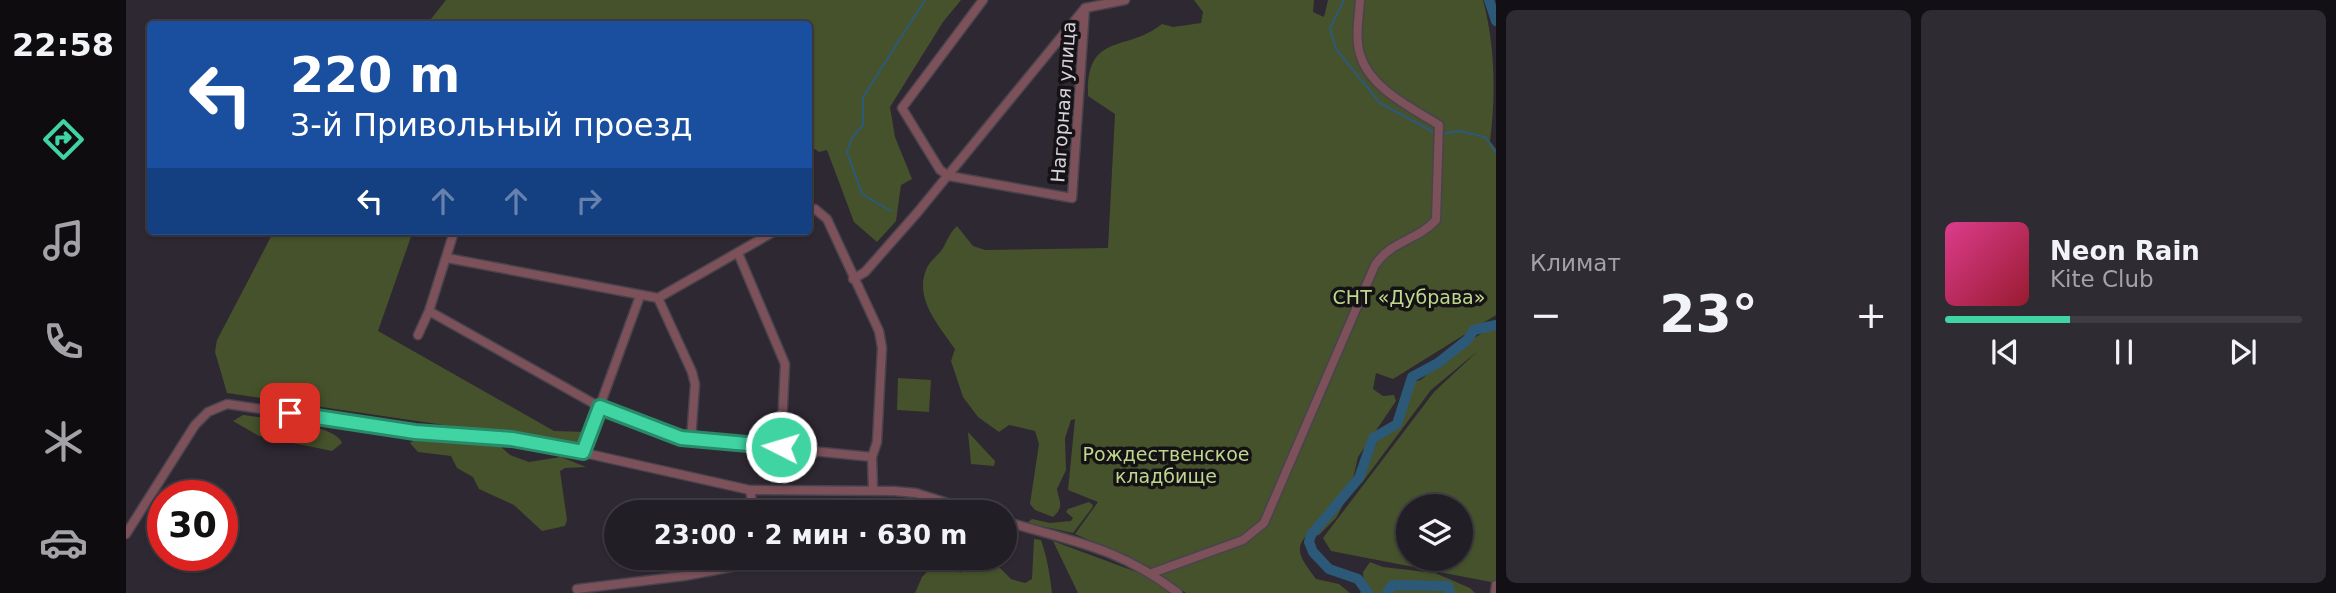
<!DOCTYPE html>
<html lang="ru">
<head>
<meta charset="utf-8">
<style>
  body { margin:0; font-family:"DejaVu Sans",sans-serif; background:#2e2b32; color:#f1f3f6; height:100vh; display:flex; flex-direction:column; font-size:26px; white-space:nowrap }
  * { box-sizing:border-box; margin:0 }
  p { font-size:23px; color:#a2a2a7 }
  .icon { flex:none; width:38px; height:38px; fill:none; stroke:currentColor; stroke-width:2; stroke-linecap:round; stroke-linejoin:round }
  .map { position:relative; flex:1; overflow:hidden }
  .side { display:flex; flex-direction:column; gap:10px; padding:10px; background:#131015; width:840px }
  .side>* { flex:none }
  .banner { position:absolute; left:21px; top:21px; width:665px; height:214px; border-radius:7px; box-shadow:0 2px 5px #0004,0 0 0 2px #3f3c43; background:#1a4fa0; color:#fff; overflow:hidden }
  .fabs { position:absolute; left:1270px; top:494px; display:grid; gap:14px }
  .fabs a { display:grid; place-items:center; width:77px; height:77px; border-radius:50%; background:#221e26; box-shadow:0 2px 5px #0004,0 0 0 2px #3f3c43; font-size:35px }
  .speed { position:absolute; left:21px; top:480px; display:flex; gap:14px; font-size:35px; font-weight:700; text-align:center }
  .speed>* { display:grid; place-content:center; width:91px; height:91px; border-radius:50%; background:#221e26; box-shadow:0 2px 5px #0004,0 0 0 2px #3f3c43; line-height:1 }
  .speed .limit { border:10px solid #d22; background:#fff; color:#111 }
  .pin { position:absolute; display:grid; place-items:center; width:60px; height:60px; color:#fff; margin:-30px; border-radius:14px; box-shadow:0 4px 10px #0006 }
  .me { position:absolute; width:77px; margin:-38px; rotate:275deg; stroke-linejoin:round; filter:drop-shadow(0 0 5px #0008) }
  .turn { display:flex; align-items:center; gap:24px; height:147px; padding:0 28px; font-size:32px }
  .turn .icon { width:91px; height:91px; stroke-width:2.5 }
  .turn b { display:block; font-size:49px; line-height:60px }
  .lanes { display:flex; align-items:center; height:66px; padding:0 28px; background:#0003; justify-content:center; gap:35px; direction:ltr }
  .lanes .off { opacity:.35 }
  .big { font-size:52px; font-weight:700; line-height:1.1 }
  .side .widget { flex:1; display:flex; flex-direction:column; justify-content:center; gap:10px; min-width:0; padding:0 24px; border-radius:10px; background:#2e2b32 }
  .song { display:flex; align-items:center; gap:21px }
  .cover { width:84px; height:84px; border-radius:10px; background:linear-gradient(135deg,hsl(330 70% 55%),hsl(350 70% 35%)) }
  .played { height:7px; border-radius:4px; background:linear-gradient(90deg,#3fd4a2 35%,#3f3c43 35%) }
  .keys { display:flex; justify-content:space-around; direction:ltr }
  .heat { display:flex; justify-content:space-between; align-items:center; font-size:38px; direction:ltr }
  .side .tiles { flex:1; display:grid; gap:10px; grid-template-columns:repeat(2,1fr) }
  .trip { position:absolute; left:478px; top:500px; width:413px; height:70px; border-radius:35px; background:#221e26; box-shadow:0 2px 5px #0004,0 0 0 2px #3f3c43; font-weight:700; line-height:70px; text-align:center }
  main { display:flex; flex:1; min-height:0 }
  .menu { display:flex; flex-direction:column; width:126px; justify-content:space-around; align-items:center; background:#0e0c0f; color:#a2a2a7 }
  .menu .icon { width:49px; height:49px }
  .menu .active { color:#3fd4a2 }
  .menu b { font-size:32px; color:#f1f3f6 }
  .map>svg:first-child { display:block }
</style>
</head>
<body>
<main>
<nav class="menu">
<b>22:58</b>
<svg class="icon active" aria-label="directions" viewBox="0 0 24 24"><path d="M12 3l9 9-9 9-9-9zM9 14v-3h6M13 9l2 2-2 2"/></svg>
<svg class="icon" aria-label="music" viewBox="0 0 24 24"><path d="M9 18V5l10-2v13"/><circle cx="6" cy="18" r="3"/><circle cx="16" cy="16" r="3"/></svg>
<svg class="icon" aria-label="phone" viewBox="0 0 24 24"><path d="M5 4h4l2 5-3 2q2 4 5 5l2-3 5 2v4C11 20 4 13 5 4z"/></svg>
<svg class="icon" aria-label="climate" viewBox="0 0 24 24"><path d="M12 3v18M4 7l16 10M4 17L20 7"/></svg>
<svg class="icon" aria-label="car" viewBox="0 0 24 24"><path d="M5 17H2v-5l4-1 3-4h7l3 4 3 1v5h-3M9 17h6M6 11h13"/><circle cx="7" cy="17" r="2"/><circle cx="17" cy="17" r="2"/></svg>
</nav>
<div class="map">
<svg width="1370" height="593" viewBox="0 0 1370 593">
  <rect width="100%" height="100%" fill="#2e2832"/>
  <!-- green -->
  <path fill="#46522b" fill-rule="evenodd" d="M320,0h515l-18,22 -53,85 5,30 17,42 -11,6 -5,36 -19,21 -23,-20 -27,-72 -8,2 -10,-7 -1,-121h-381z
    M1068,0h120l-1,12 11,5 4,-17h155c12,44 13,96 7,141l6,8v166l-103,64 -17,-6 -3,16 10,7 11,-1 2,6 -38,56 -8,35 -14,26 -17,17 -6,-1 1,-5c-25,19 -12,30 2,50l23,5 11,9h-164l-38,-27 -73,-32 23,-32 -30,-12 7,-71 -4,1 -6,18 1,32 -9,19c2,13 8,17 -4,28l-18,-7 -5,-6 9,-60 -4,-13 -26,-6 -10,7 -21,-15 -15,-20 -12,-36 4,-12c-15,-22 -41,-50 -29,-79 3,-9 12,-14 17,-22 5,-9 6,-14 14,-22l16,20 12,4 123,-2 7,-134 -27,-18c-2,-65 38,-43 74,-72l11,3 28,-4 2,-11z
    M148,231h139l-35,100 176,100 32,1 -6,13 -353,-52 -12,-41 2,-12z
    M1370,327v256l-165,-32 -8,-13 111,-146 45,-42 -48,40 -70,94 17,-45c25,-7 25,-38 37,-58l6,-1c20,-18 51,-45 75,-53zM1283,506h52v52h-52z
    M772,378l33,2 -2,32 -32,-2z
    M117,415c20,3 93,9 99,28l-10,8 -73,-15 -26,-15z
    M842,432l27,29 -1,5 -23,-2z
    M326,438l48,8 10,9 19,7 32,-5 25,10 -21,1 -5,3 7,49 -2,6 -23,5 -28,-26 -35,-16 -6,-12 -16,-9 -6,-12 -33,-4 -8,-9 6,-4z
    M963,502l4,3 -1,3 -19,25 -46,-10 5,-4 18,4 21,-2 2,-3 -7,-6 2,-3z
    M908,539l7,1c6,17 9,35 11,53h-137l7,-16 18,-19h10l10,15 18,-11 14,-2 19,19 14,4 7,-4z
    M927,541l97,36 20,16h-92z
    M1244,562l13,5 52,6 35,15 5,5h-115l4,-8 -1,-13z"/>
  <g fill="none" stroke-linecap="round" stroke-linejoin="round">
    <!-- stream -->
    <path stroke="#2d5979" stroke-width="2" d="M1218,0l-14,28 6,21 44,54 57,31
      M1316,134l18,-3 25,6 11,16
      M765,211l-29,-17 -15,-42 5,-14 11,-13v-28l62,-97"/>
    <!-- river -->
    <path stroke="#2d5979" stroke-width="10" d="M1363,0l7,21
      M1242,593l-10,-14 -29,-10 -16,-17 -4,-10 2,-7 48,-57 14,-40 24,-14 15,-47 26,-14 29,-23 7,-10 22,-5
      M1261,593l5,-8 56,1 2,7"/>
    <!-- minor casing -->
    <g stroke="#49434d" stroke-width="11">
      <path id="minor" d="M857,0l-81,108 38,62 9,6 123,22 13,-190
        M959,8l40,-8
        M682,213l7,-4 12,10 52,112 3,17 -5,94 -5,15 1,32
        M612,253l47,111 -4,83
        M321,258l211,40 117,-67
        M727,279l12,-7 52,-59 168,-205
        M532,298l34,74 3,12 -4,56
        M303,311l171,96 81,31 191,19
        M292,335l11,-24 24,-76
        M457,452l57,-156
        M624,490l4,23
        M878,521c70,21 114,26 174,72
        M0,534l69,-109 13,-13 19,-8 169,25 75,5 73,10 206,46 144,1 22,2 63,20
        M1026,573l91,-33 21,-17 111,-258c17,-25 42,-24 61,-45l3,-95c-27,-17 -70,-37 -79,-71 -5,-16 -1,-38 0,-54
        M451,589l107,-13 97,-18
        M1369,593l1,-8"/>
    </g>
    <!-- minor -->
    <use href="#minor" stroke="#7c515a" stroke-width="8"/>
  </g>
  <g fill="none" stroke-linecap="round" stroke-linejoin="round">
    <!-- route casing -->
    <g stroke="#298a69" stroke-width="18">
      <path id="route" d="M164,413l125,19 97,7 71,13 17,-45 81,31 100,9"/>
    </g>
    <!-- route -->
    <use href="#route" stroke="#3fd4a2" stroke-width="12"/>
  </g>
  <g text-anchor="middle" stroke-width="7" stroke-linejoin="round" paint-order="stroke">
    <!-- street labels -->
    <g font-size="19" fill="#d7d3da" stroke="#151216">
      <text transform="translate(937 102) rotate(-86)" y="7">Нагорная улица</text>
    </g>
    <!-- park labels -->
    <g font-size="19" fill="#bed78c" stroke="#151216">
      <text x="1283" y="304">СНТ «Дубрава»</text>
      <text x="1040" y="461">Рождественское<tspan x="1040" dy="22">кладбище</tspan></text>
    </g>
  </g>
</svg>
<div class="fabs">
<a><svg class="icon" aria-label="layers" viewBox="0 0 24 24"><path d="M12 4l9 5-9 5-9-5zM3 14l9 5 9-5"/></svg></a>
</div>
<div class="speed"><div class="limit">30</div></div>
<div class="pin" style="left:164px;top:413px;background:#d93025"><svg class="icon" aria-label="arrive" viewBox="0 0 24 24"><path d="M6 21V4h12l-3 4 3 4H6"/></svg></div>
<svg class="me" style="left:655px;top:447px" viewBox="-20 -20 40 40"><circle r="17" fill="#3fd4a2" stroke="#fff" stroke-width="3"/><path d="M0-11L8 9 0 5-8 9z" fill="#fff"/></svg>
<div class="trip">23:00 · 2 мин · 630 m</div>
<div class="banner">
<div class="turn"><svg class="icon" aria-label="left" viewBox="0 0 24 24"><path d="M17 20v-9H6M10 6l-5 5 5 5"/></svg><div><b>220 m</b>3-й Привольный проезд</div></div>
<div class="lanes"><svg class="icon" aria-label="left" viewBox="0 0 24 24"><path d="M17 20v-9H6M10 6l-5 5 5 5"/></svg><svg class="icon off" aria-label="ahead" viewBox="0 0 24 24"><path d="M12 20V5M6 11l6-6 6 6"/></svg><svg class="icon off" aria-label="ahead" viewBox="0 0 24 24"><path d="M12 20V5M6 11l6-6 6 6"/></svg><svg class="icon off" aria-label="right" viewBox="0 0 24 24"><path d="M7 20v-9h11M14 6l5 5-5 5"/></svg></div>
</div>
</div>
<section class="side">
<div class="tiles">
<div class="widget"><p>Климат</p>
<div class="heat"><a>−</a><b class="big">23°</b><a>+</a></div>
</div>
<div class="widget">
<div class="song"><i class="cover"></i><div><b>Neon Rain</b><p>Kite Club</p></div></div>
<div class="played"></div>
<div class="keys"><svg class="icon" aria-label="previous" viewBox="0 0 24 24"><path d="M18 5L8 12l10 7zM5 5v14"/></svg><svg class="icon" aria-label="pause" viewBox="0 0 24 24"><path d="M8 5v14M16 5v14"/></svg><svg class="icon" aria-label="next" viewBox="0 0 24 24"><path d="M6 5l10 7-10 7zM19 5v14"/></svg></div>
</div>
</div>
</section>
</main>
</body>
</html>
